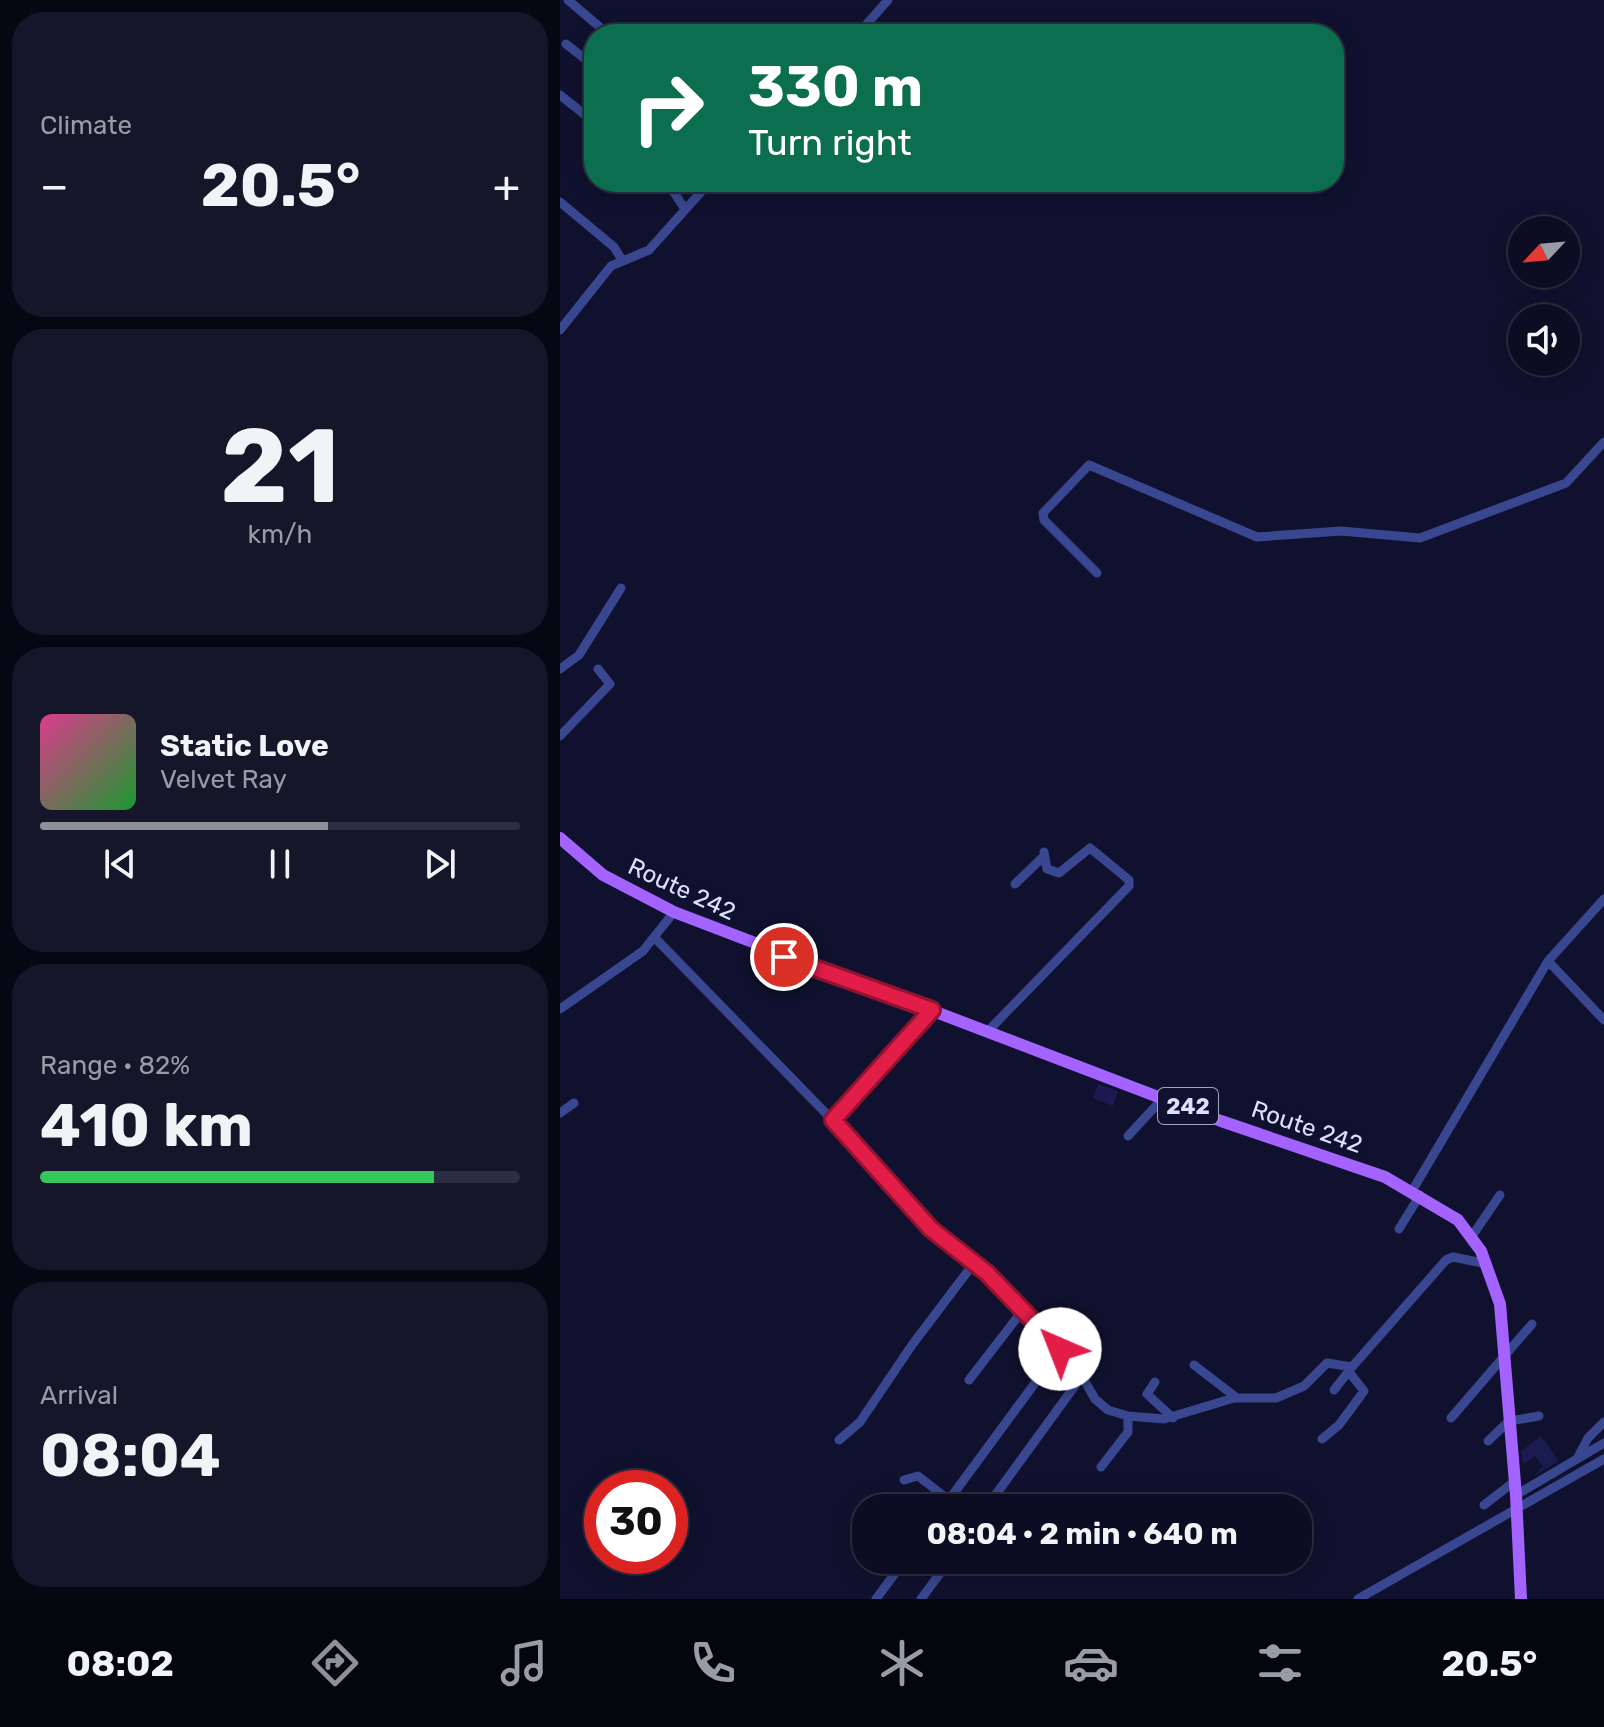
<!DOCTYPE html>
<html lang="en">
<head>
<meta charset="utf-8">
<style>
  body { margin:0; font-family:Rubik,sans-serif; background:#15162a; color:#f1f3f6; height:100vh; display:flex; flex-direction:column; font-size:30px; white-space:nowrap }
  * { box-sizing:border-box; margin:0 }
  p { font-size:26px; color:#9a9ca5 }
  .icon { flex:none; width:44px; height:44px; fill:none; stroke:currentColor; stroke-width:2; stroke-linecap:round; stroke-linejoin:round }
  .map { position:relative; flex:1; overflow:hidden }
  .sheet { display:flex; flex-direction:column; gap:12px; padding:12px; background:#070713; width:560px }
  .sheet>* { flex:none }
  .guide { position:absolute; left:24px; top:24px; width:760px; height:168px; border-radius:32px; box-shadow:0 4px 20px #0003,0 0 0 2px #2c2d40; background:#0b6e4f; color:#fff; overflow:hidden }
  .needle { width:52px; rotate:244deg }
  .fabs { position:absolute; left:948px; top:216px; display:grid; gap:16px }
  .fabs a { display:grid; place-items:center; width:72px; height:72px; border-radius:50%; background:#0c0d22; box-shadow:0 4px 20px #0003,0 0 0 2px #2c2d40; font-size:40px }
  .speed { position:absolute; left:24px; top:1470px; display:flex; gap:16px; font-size:40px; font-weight:700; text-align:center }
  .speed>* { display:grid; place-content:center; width:104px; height:104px; border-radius:50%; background:#0c0d22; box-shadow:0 4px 20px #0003,0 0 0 2px #2c2d40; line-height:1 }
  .speed .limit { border:12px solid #d22; background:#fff; color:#111 }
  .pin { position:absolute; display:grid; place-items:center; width:68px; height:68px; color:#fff; margin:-34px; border:4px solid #fff; border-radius:50%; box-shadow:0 2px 8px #0007 }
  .me { position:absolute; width:88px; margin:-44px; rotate:316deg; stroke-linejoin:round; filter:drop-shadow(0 0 6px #0008) }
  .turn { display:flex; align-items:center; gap:28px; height:168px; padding:0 32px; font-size:36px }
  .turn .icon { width:104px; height:104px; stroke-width:2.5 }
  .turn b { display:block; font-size:56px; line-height:68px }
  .big { font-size:60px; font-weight:700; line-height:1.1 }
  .sheet .card { flex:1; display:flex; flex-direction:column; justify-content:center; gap:12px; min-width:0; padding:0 28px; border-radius:32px; background:#15162a }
  .sheet .dial { align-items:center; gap:0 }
  .dial b { font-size:104px; line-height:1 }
  .song { display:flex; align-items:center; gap:24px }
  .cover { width:96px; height:96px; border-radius:12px; background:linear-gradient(135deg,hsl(330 70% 55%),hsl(130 70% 35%)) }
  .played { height:8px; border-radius:4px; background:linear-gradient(90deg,#8c9099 60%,#2c2d40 60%) }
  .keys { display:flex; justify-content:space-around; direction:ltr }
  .heat { display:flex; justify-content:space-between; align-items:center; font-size:44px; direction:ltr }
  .charge { height:12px; border-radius:6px; background:linear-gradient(90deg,#34c759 82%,#2c2d40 0) }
  .trip { position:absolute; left:292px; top:1494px; width:460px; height:80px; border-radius:32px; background:#0c0d22; box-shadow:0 4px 20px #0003,0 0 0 2px #2c2d40; font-weight:700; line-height:80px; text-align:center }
  .tabs { display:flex; height:128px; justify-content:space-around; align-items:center; background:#05050e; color:#9a9ca5 }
  .tabs .icon { width:56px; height:56px }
  .tabs .selected { color:#8c9099 }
  .tabs b { font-size:36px; color:#f1f3f6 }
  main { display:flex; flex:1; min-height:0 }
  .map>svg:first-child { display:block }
</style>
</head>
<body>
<main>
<section class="sheet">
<div class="card"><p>Climate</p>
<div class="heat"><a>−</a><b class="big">20.5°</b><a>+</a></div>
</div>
<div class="card dial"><b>21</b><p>km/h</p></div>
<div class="card">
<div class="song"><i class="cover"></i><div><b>Static Love</b><p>Velvet Ray</p></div></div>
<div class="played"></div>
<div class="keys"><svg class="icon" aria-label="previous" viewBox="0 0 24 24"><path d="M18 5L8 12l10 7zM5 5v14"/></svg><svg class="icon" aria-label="pause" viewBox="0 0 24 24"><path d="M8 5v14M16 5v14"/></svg><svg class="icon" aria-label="next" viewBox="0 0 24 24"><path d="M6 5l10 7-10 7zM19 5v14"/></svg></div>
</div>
<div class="card"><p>Range · 82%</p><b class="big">410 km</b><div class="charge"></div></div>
<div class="card"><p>Arrival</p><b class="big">08:04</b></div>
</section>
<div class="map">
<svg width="1044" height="1599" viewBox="0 0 1044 1599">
  <rect width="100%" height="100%" fill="#10112e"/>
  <!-- building -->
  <path fill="#1a1b50" d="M538,1084l20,7 -5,15 -20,-8z
    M981,1436l18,25 -25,15 9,-10 -8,-10 -12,9 -2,-14z"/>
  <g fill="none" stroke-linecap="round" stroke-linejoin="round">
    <!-- minor -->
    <path stroke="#384790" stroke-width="9" d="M8,0l40,34
      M306,25l11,9
      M298,34l30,-34
      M6,44l28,22
      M0,95l34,27
      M107,182l18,27
      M0,202l54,45 8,13
      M0,330l51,-64 38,-16 61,-68
      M537,573l-53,-53 -1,-7 46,-48 168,72 84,-6 79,7 146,-55 38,-41
      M0,669l19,-14 42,-67
      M0,736l50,-52 -12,-15
      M455,884l29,-28
      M96,939l226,232 49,58 48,38 36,34 60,63 20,35 13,11 20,6 36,3 70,-21h42l28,-12 23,-23 25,4 94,-107 7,-3 34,7
      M988,961l56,59
      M0,1009l83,-58 31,-39
      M428,1031l141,-145v-6l-39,-32 -31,25 -12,-4 -3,-17
      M0,1113l14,-10
      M273,1120l99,-110
      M568,1136l36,-39
      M852,1191l136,-230 56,-62
      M839,1229l21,-34
      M912,1236l28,-41
      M634,1365l43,33
      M409,1380l54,-70
      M595,1382l-8,12 26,24
      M774,1390l18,-23
      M891,1418l81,-94
      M950,1421l29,-5
      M762,1439l17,-14 25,-34 -15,-19
      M279,1440l21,-18 52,-77 62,-82
      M928,1441l22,-21
      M1018,1457l10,-19 16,-16
      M541,1467l27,-35v-16
      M344,1480l14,-4 31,24
      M956,1495l88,-52
      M924,1505l31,-24
      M383,1508l117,-159
      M426,1508l96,-132
      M316,1599l29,-39
      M361,1599l29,-39
      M798,1599l246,-140"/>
    <!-- major -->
    <path stroke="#a463ff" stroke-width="12" d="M0,838l43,37 71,37 547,209 164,56 73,43 23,31 19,53 16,191 5,104"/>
  </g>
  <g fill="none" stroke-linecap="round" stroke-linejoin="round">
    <!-- route casing -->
    <g stroke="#92132f" stroke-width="20">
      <path id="route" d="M224,957l148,53 -99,110 98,109 56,44 73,76"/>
    </g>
    <!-- route -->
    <use href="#route" stroke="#e11d48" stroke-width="14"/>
  </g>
  <g text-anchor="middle" stroke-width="8" stroke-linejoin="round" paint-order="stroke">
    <!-- shield labels -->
    <rect fill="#10112e" stroke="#9fa2c0" stroke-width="2" x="598" y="1088" width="60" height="36" rx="6"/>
    <g font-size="22" font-weight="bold" fill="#dce0ff">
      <text x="628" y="1114">242</text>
    </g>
    <!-- street labels -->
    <g font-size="24" fill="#dce0ff" stroke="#10112e">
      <text transform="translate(122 889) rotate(25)" y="8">Route 242</text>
      <text transform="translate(747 1127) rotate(19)" y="8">Route 242</text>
    </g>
  </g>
</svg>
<div class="fabs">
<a><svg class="needle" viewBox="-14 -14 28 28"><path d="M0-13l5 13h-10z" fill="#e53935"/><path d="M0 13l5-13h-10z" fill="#9a9ca5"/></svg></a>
<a><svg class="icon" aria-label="sound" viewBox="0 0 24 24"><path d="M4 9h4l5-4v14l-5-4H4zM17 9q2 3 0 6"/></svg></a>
</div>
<div class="speed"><div class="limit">30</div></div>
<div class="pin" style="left:224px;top:957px;background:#d93025"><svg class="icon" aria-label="arrive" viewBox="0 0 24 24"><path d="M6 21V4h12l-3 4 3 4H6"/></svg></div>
<svg class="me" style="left:500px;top:1349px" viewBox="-20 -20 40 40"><circle r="19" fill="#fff"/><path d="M0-13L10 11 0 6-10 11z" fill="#e11d48"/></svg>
<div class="trip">08:04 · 2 min · 640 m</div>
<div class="guide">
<div class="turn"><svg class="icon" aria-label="right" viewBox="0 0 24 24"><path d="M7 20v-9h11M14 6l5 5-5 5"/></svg><div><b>330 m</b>Turn right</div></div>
</div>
</div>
</main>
<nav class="tabs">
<b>08:02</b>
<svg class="icon selected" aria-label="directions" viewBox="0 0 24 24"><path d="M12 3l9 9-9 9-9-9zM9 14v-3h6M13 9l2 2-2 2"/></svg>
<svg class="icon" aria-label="music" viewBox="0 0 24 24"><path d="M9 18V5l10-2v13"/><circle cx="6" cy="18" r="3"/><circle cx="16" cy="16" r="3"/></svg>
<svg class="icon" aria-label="phone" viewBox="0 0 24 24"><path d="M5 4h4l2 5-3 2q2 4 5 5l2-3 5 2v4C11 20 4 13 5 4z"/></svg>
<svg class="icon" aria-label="climate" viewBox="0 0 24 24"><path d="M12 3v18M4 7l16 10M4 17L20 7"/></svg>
<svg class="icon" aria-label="car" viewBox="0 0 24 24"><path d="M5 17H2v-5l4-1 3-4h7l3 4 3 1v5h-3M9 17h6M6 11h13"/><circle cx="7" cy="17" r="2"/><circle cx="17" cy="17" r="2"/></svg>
<svg class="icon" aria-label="filters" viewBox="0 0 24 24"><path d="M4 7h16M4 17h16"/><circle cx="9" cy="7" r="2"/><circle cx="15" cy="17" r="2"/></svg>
<b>20.5°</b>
</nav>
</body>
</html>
